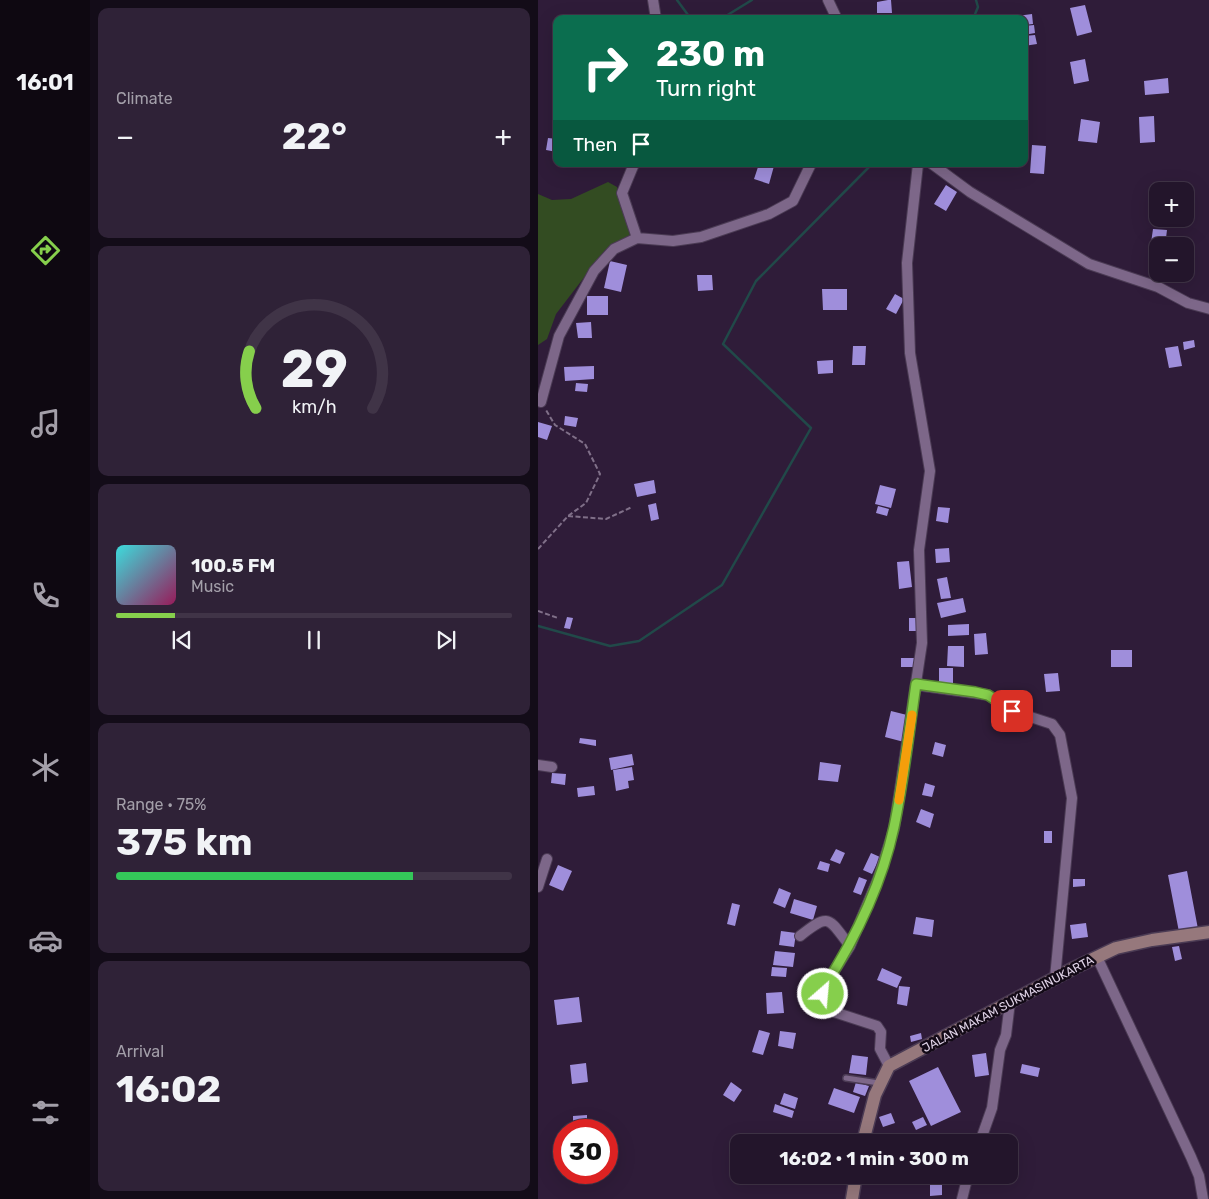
<!DOCTYPE html>
<html lang="en">
<head>
<meta charset="utf-8">
<style>
  body { margin:0; font-family:Rubik,sans-serif; background:#2f2237; color:#f1f3f6; height:100vh; display:flex; flex-direction:column; font-size:19px; white-space:nowrap }
  * { box-sizing:border-box; margin:0 }
  p { font-size:16px; color:#a39fa9 }
  .icon { flex:none; width:28px; height:28px; fill:none; stroke:currentColor; stroke-width:2; stroke-linecap:round; stroke-linejoin:round }
  .map { position:relative; flex:1; overflow:hidden }
  .panel { display:flex; flex-direction:column; gap:8px; padding:8px; background:#130c18; width:448px }
  .panel>* { flex:none }
  .guide { position:absolute; left:15px; top:15px; width:475px; height:152px; border-radius:10px; box-shadow:0 5px 20px #0002,0 0 0 1px #403447; background:#0b6e4f; color:#fff; overflow:hidden }
  .buttons { position:absolute; left:611px; top:182px; display:grid; gap:10px }
  .buttons a { display:grid; place-items:center; width:45px; height:45px; border-radius:10px; background:#23152b; box-shadow:0 5px 20px #0002,0 0 0 1px #403447; font-size:25px }
  .speed { position:absolute; left:15px; top:1119px; display:flex; gap:10px; font-size:25px; font-weight:700; text-align:center }
  .speed>* { display:grid; place-content:center; width:65px; height:65px; border-radius:50%; background:#23152b; box-shadow:0 5px 20px #0002,0 0 0 1px #403447; line-height:1 }
  .speed .limit { border:8px solid #d22; background:#fff; color:#111 }
  .pin { position:absolute; display:grid; place-items:center; width:42px; height:42px; color:#fff; margin:-21px; border-radius:10px; box-shadow:0 2px 8px #0006 }
  .me { position:absolute; width:55px; margin:-28px; rotate:27deg; stroke-linejoin:round; filter:drop-shadow(0 0 4px #0008) }
  .turn { display:flex; align-items:center; gap:18px; height:105px; padding:0 20px; font-size:22px }
  .turn .icon { width:65px; height:65px; stroke-width:2.5 }
  .turn b { display:block; font-size:35px; line-height:42px }
  .then { display:flex; align-items:center; height:48px; padding:0 20px; background:#0003; gap:10px; font-size:19px }
  .big { font-size:38px; font-weight:700; line-height:1.1 }
  .panel .tile { flex:1; display:flex; flex-direction:column; justify-content:center; gap:8px; min-width:0; padding:0 18px; border-radius:10px; background:#2f2237 }
  .panel .dial { align-items:center; gap:0 }
  .dial svg { height:130px; overflow:visible; fill:none; stroke:#403447; stroke-width:7; stroke-linecap:round; text-anchor:middle }
  .dial text { fill:#f1f3f6; stroke:none }
  .song { display:flex; align-items:center; gap:15px }
  .cover { width:60px; height:60px; border-radius:8px; background:linear-gradient(135deg,hsl(180 70% 55%),hsl(330 70% 35%)) }
  .played { height:5px; border-radius:2px; background:linear-gradient(90deg,#86cf4c 15%,#403447 15%) }
  .keys { display:flex; justify-content:space-around; direction:ltr }
  .heat { display:flex; justify-content:space-between; align-items:center; font-size:28px; direction:ltr }
  .charge { height:8px; border-radius:4px; background:linear-gradient(90deg,#34c759 75%,#403447 0) }
  .trip { position:absolute; left:192px; top:1134px; width:288px; height:50px; border-radius:10px; background:#23152b; box-shadow:0 5px 20px #0002,0 0 0 1px #403447; font-weight:700; line-height:50px; text-align:center }
  main { display:flex; flex:1; min-height:0 }
  .dock { display:flex; flex-direction:column; width:90px; justify-content:space-around; align-items:center; background:#0e0811; color:#a39fa9 }
  .dock .icon { width:35px; height:35px }
  .dock .selected { color:#86cf4c }
  .dock b { font-size:22px; color:#f1f3f6 }
  .map>svg:first-child { display:block }
</style>
</head>
<body>
<main>
<nav class="dock">
<b>16:01</b>
<svg class="icon selected" aria-label="directions" viewBox="0 0 24 24"><path d="M12 3l9 9-9 9-9-9zM9 14v-3h6M13 9l2 2-2 2"/></svg>
<svg class="icon" aria-label="music" viewBox="0 0 24 24"><path d="M9 18V5l10-2v13"/><circle cx="6" cy="18" r="3"/><circle cx="16" cy="16" r="3"/></svg>
<svg class="icon" aria-label="phone" viewBox="0 0 24 24"><path d="M5 4h4l2 5-3 2q2 4 5 5l2-3 5 2v4C11 20 4 13 5 4z"/></svg>
<svg class="icon" aria-label="climate" viewBox="0 0 24 24"><path d="M12 3v18M4 7l16 10M4 17L20 7"/></svg>
<svg class="icon" aria-label="car" viewBox="0 0 24 24"><path d="M5 17H2v-5l4-1 3-4h7l3 4 3 1v5h-3M9 17h6M6 11h13"/><circle cx="7" cy="17" r="2"/><circle cx="17" cy="17" r="2"/></svg>
<svg class="icon" aria-label="filters" viewBox="0 0 24 24"><path d="M4 7h16M4 17h16"/><circle cx="9" cy="7" r="2"/><circle cx="15" cy="17" r="2"/></svg>
</nav>
<section class="panel">
<div class="tile"><p>Climate</p>
<div class="heat"><a>−</a><b class="big">22°</b><a>+</a></div>
</div>
<div class="tile dial"><svg viewBox="0 0 100 80">
<path d="M14 69A42 42 0 1 1 86 69"/>
<path d="M14 69A42 42 0 0 1 10 34" stroke="#86cf4c"/>
<text x="50" y="56" font-size="32" font-weight="700">29</text>
<text x="50" y="72" font-size="11">km/h</text>
</svg></div>
<div class="tile">
<div class="song"><i class="cover"></i><div><b>100.5 FM</b><p>Music</p></div></div>
<div class="played"></div>
<div class="keys"><svg class="icon" aria-label="previous" viewBox="0 0 24 24"><path d="M18 5L8 12l10 7zM5 5v14"/></svg><svg class="icon" aria-label="pause" viewBox="0 0 24 24"><path d="M8 5v14M16 5v14"/></svg><svg class="icon" aria-label="next" viewBox="0 0 24 24"><path d="M6 5l10 7-10 7zM19 5v14"/></svg></div>
</div>
<div class="tile"><p>Range · 75%</p><b class="big">375 km</b><div class="charge"></div></div>
<div class="tile"><p>Arrival</p><b class="big">16:02</b></div>
</section>
<div class="map">
<svg width="672" height="1199" viewBox="0 0 672 1199">
  <rect width="100%" height="100%" fill="#2f1c39"/>
  <!-- green -->
  <path fill="#334c22" d="M70,182l9,5 13,48 -25,15 -49,64 -9,25 -9,6v-151l14,6 19,-1z"/>
  <g fill="none" stroke-linecap="round" stroke-linejoin="round">
    <!-- stream -->
    <path stroke="#214949" stroke-width="2.5" d="M139,0l14,19
      M183,19l31,-19
      M435,19l5,-12 -2,-7
      M0,626l72,20 29,-5 83,-56 89,-157 -88,-84 33,-63 116,-117"/>
  </g>
  <!-- building -->
  <path fill="#9f8edb" d="M350,0h3l1,13h-15v-11z
    M547,5l7,27 -15,4 -7,-28z
    M494,14l1,10 -9,1v-6h-6l-1,-3z
    M496,25l1,8 -11,2v-9z
    M497,35l2,9 -13,2v-10z
    M547,59l4,22 -15,3 -4,-22z
    M630,78l1,15 -24,2 -1,-14z
    M616,116l1,26 -15,1 -1,-26z
    M543,119l19,3 -3,21 -19,-2z
    M10,138l9,1v13l-11,-2z
    M494,145l14,1 -2,28 -14,-1z
    M221,164l15,2 -5,18 -15,-5z
    M408,185l11,7 -11,19 -12,-7z
    M615,229l14,1 -2,16h-7v12l-9,-1z
    M72,261l17,4 -6,27 -17,-4z
    M620,272l12,2v6l-16,2 -1,-9z
    M159,275h15l1,15 -15,1z
    M284,289h25v21h-24z
    M357,294l9,5 -8,15 -10,-5z
    M49,296h21v19h-21z
    M53,322l1,16h-14l-2,-15z
    M656,340l1,7 -11,3 -1,-8z
    M315,346h13l-1,19h-13z
    M640,346l4,20 -13,2 -4,-20z
    M295,360v13l-15,1 -1,-13z
    M56,366v13l-29,2 -1,-14z
    M38,383l12,1 -1,8 -12,-1z
    M27,416l13,2 -2,9 -12,-2z
    M0,422l14,4 -5,14 -9,-3z
    M116,480l2,13 -19,4 -3,-13z
    M342,485l16,4 -5,19 -16,-4z
    M118,503l3,16 -8,2 -3,-16z
    M340,506l11,3 -2,7 -11,-3z
    M400,507l12,1 -2,15 -12,-2z
    M411,548l1,14 -14,1 -1,-14z
    M371,561l3,26 -13,2 -2,-27z
    M409,577l4,21 -10,1 -4,-20z
    M425,598l3,14 -25,6 -4,-15z
    M29,617l6,1 -3,11 -6,-1z
    M371,618h12v13h-12z
    M431,624v11l-21,1v-11z
    M448,633l2,21 -13,1 -1,-21z
    M410,646h16v21l-17,-1z
    M573,650h21v17h-21z
    M363,658h15v9h-15z
    M401,668h14v16h-14z
    M520,673l2,18 -14,1 -2,-18z
    M353,711l20,5 -7,26 -19,-5z
    M42,738l16,2v6l-17,-3z
    M397,742l11,3 -3,12 -11,-3z
    M94,754l2,11 -23,5 -2,-12z
    M282,762l21,3 -3,17 -20,-2z
    M94,767l2,13 -6,1 1,7 -13,3 -3,-21 13,-2 2,9 -2,-9z
    M14,773l14,1 -1,11 -14,-2z
    M387,783l10,3 -3,11 -10,-2z
    M56,786l1,9 -17,2 -1,-9z
    M383,809l13,5 -4,14 -14,-6z
    M506,831h8v12h-8z
    M298,849l9,4 -5,11 -10,-4z
    M333,853l9,4 -8,17 -9,-4z
    M282,861l10,3 -2,8 -11,-3z
    M20,865l14,6 -9,20 -14,-6z
    M649,871l11,58 -19,3 -11,-57z
    M321,877l8,3 -6,15 -8,-3z
    M535,879h12v7l-12,1z
    M241,888l12,5 -6,15 -12,-5z
    M256,899l23,7 -4,14 -23,-7z
    M194,903l8,2 -5,21 -8,-2z
    M378,917l18,3 -2,17 -19,-3z
    M548,923l2,14 -16,2 -2,-14z
    M243,931l15,2 -2,14 -15,-2z
    M641,946l3,13 -7,2 -3,-14z
    M237,951l20,2 -2,14 -20,-2z
    M234,967l15,1 -1,9 -15,-1z
    M344,968l20,9 -5,11 -20,-8z
    M361,986l11,1 -3,19 -10,-2z
    M244,992l2,21 -17,1 -1,-21z
    M41,997l3,25 -25,3 -3,-25z
    M221,1030l11,3 -7,22 -11,-3z
    M242,1031l16,2 -3,16 -15,-3z
    M383,1033l1,6 -11,3 -1,-6z
    M448,1053l3,22 -14,2 -3,-22z
    M314,1055l16,2 -2,18 -17,-2z
    M48,1063l2,19 -16,2 -2,-19z
    M484,1064l18,4 -2,9 -18,-4z
    M400,1067l23,45 -30,14 -22,-45z
    M193,1082l11,8 -8,12 -11,-7z
    M318,1082l13,4 -4,10 -12,-4z
    M296,1088l26,9 -6,16 -26,-9z
    M246,1093l14,5 -3,11 -15,-5z
    M237,1104l19,7 -2,7 -19,-6z
    M353,1113l4,10 -12,4 -4,-10z
    M49,1115v15h-14v-14z
    M385,1117l4,8 -11,5 -4,-8z
    M392,1181h12v14l-12,1z"/>
  <g fill="none" stroke-linecap="round" stroke-linejoin="round">
    <!-- lane casing -->
    <g stroke="#4b3b54" stroke-width="8">
      <path id="lane" d="M308,1078l33,5"/>
    </g>
    <!-- street casing -->
    <g stroke="#4b3b54" stroke-width="12">
      <path id="street" d="M115,0l3,19
        M290,0l9,19
        M96,164l-12,29 15,45
        M394,164l38,28 119,72 69,23 30,16 22,6
        M0,401l3,1 18,-66 35,-65 20,-22 23,-11 36,3 28,-4 68,-23 24,-13 18,-37
        M378,685l72,10 24,16 40,13 8,11 12,63 -17,180
        M0,765l14,2
        M0,887l9,-28
        M262,936c30,-24 28,-18 50,10
        M559,957l94,200 8,19 4,23
        M351,1066l-9,-17 1,-17 -4,-6 -46,-15 -7,-10v-14l26,-41 28,-67 16,-50 28,-186 -3,-93 11,-79 -20,-118 -3,-90 11,-99
        M442,1142l12,-34 8,-58 6,-15 4,-33
        M424,1199l6,-24"/>
    </g>
    <!-- secondary casing -->
    <g stroke="#4b3b54" stroke-width="15">
      <path id="secondary" d="M325,1142l12,-47 14,-29 185,-98 42,-20 36,-8 58,-8
        M314,1199l4,-24"/>
    </g>
    <!-- path -->
    <path stroke="#807089" stroke-width="2" stroke-dasharray="5 2.5" stroke-linecap="butt" d="M30,516l38,3 26,-12
      M0,549l30,-33 18,-13 14,-29 -15,-30 -30,-19 -9,-15
      M0,611l20,7"/>
    <!-- lane -->
    <use href="#lane" stroke="#7d6789" stroke-width="5"/>
    <!-- street -->
    <use href="#street" stroke="#7d6789" stroke-width="10"/>
    <!-- secondary -->
    <use href="#secondary" stroke="#96787c" stroke-width="12"/>
  </g>
  <g fill="none" stroke-linecap="round" stroke-linejoin="round">
    <!-- route casing -->
    <g stroke="#578731" stroke-width="12">
      <path id="route" d="M285,994l1,-7c31,-48 58,-104 70,-160 10,-47 15,-95 22,-143l59,8 13,3 24,16"/>
    </g>
    <!-- route -->
    <use href="#route" stroke="#86cf4c" stroke-width="9"/>
    <!-- slow -->
    <path stroke="#f59e0b" stroke-width="9" d="M361,800l13,-85"/>
  </g>
  <g text-anchor="middle" stroke-width="5" stroke-linejoin="round" paint-order="stroke">
    <!-- street labels -->
    <g font-size="12" fill="#e0d3e7" stroke="#130a17">
      <text transform="translate(470 1004) rotate(-28)" y="4">JALAN MAKAM SUKMASINUKARTA</text>
    </g>
  </g>
</svg>
<div class="buttons">
<a>+</a>
<a>−</a>
</div>
<div class="speed"><div class="limit">30</div></div>
<div class="pin" style="left:474px;top:711px;background:#d93025"><svg class="icon" aria-label="arrive" viewBox="0 0 24 24"><path d="M6 21V4h12l-3 4 3 4H6"/></svg></div>
<svg class="me" style="left:285px;top:994px" viewBox="-20 -20 40 40"><circle r="17" fill="#86cf4c" stroke="#fff" stroke-width="3"/><path d="M0-11L8 9 0 5-8 9z" fill="#fff"/></svg>
<div class="trip">16:02 · 1 min · 300 m</div>
<div class="guide">
<div class="turn"><svg class="icon" aria-label="right" viewBox="0 0 24 24"><path d="M7 20v-9h11M14 6l5 5-5 5"/></svg><div><b>230 m</b>Turn right</div></div>
<div class="then">Then<svg class="icon" aria-label="arrive" viewBox="0 0 24 24"><path d="M6 21V4h12l-3 4 3 4H6"/></svg></div>
</div>
</div>
</main>
</body>
</html>
